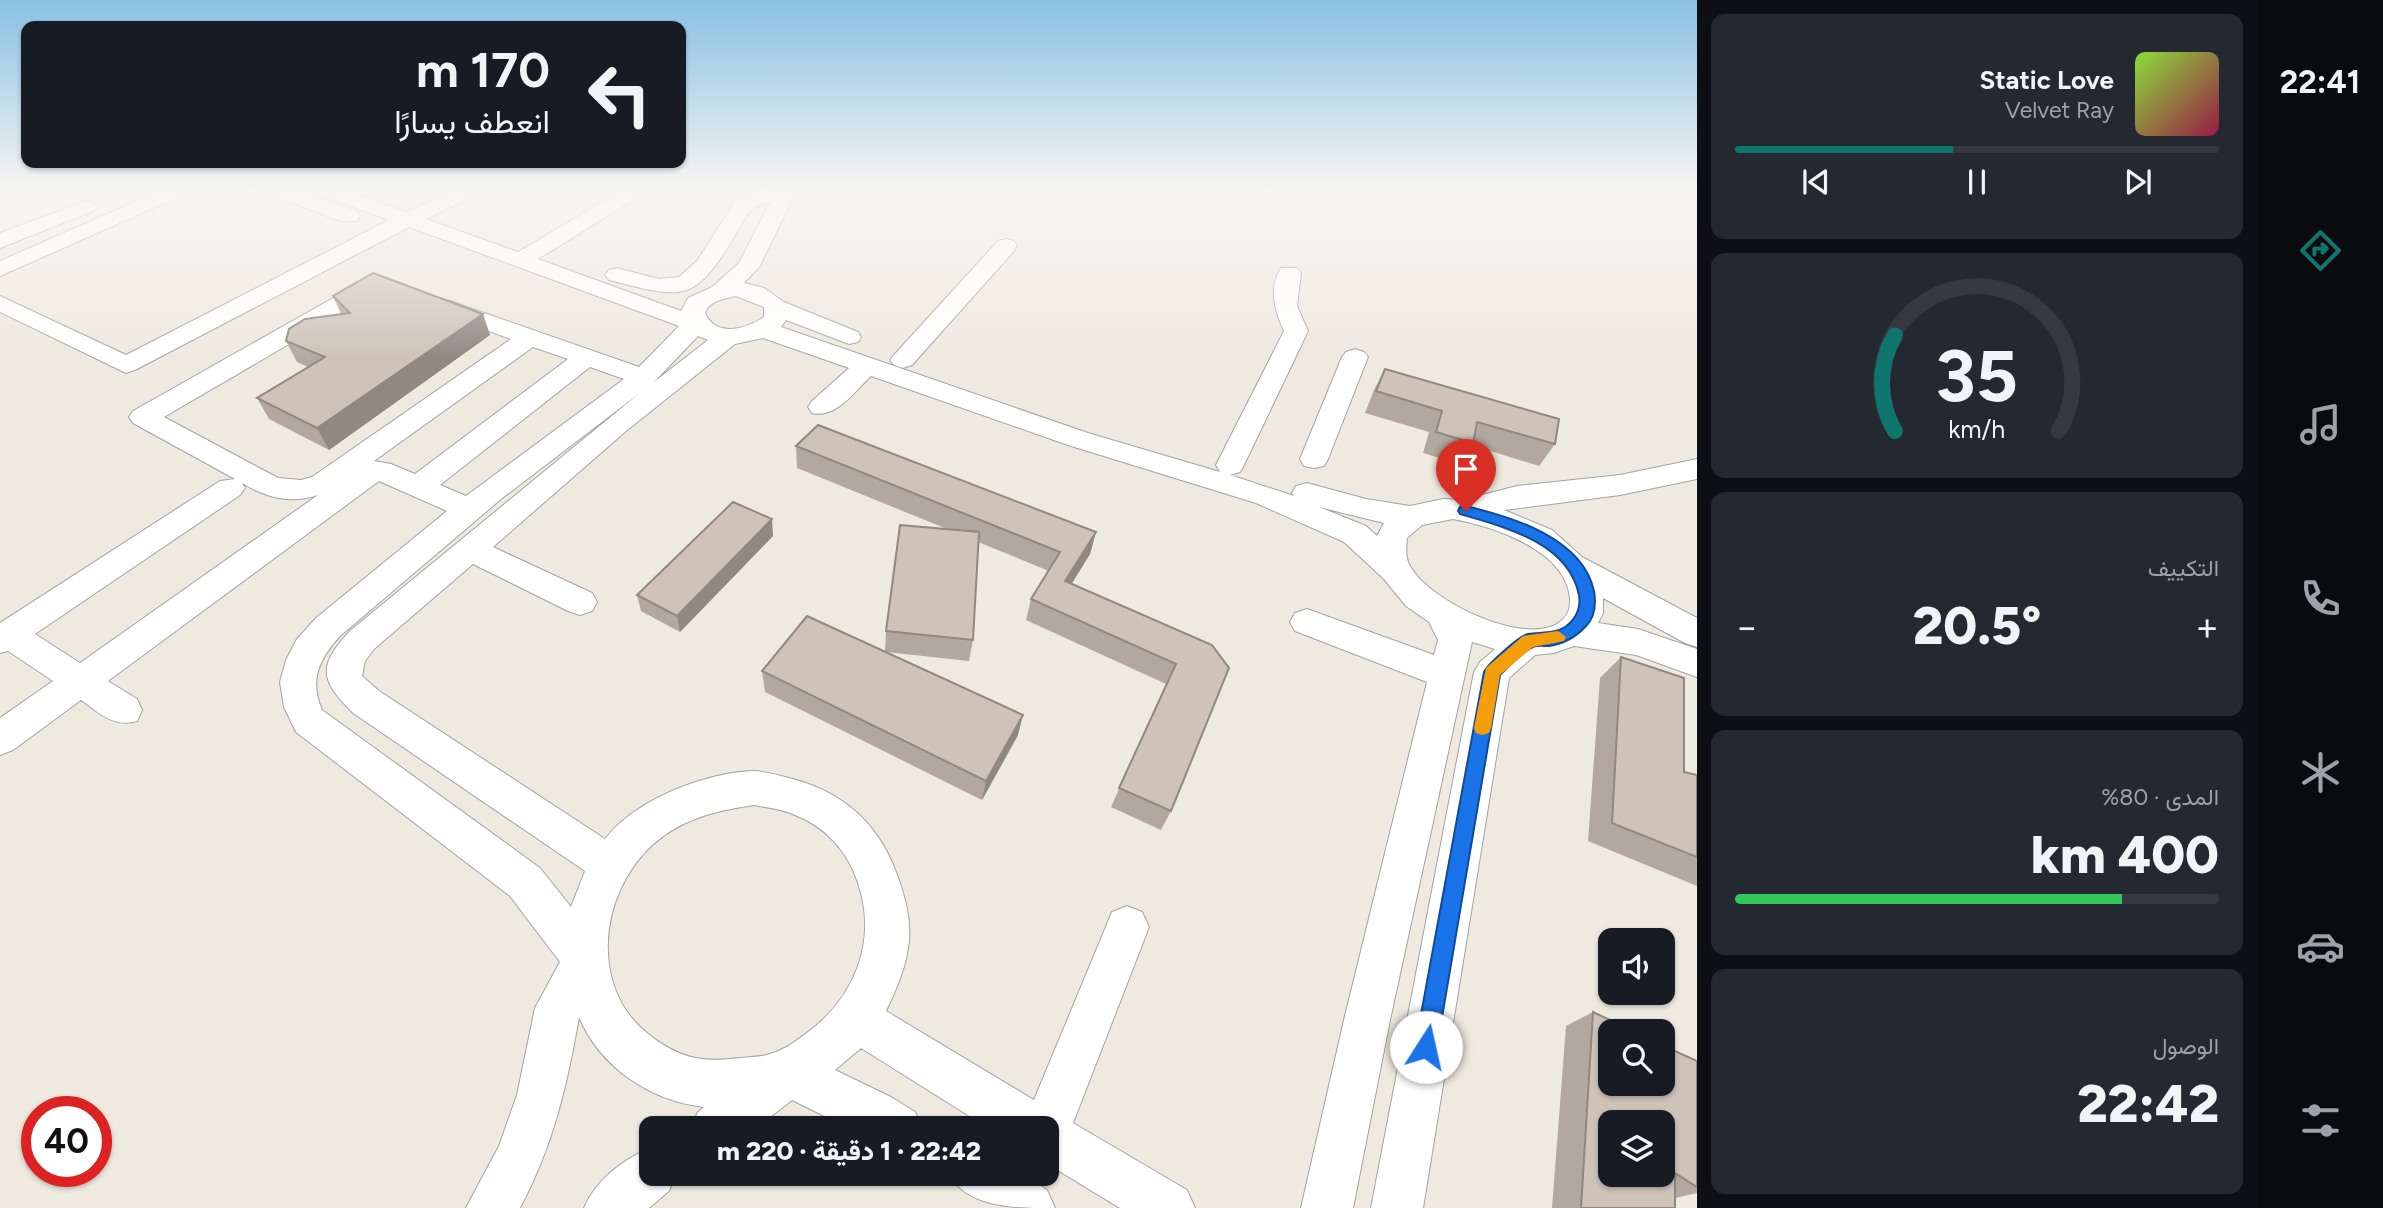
<!DOCTYPE html>
<html lang="ar">
<head>
<meta charset="utf-8">
<style>
  body { margin:0; font-family:Figtree,Vazirmatn,sans-serif; background:#242831; color:#f1f3f6; direction:rtl; height:100vh; display:flex; flex-direction:column; font-size:26px; white-space:nowrap }
  * { box-sizing:border-box; margin:0 }
  p { font-size:23px; color:#9ea1a6 }
  .icon { flex:none; width:38px; height:38px; fill:none; stroke:currentColor; stroke-width:2; stroke-linecap:round; stroke-linejoin:round }
  .map { position:relative; flex:1; overflow:hidden; direction:ltr }
  .details { display:flex; flex-direction:column; gap:14px; padding:14px; background:#0d0f14; width:560px }
  .details>* { flex:none }
  .hud { position:absolute; left:21px; top:21px; width:665px; height:147px; border-radius:14px; box-shadow:0 2px 5px #0004; direction:rtl; background:#171b24; color:#f1f3f6; overflow:hidden }
  .tools { position:absolute; left:1598px; top:928px; display:grid; gap:14px }
  .tools a { display:grid; place-items:center; width:77px; height:77px; border-radius:14px; background:#171b24; box-shadow:0 2px 5px #0004; font-size:35px }
  .speed { position:absolute; left:21px; top:1096px; display:flex; gap:14px; font-size:35px; font-weight:700; text-align:center }
  .speed>* { display:grid; place-content:center; width:91px; height:91px; border-radius:50%; background:#171b24; box-shadow:0 2px 5px #0004; line-height:1 }
  .speed .limit { border:10px solid #d22; background:#fff; color:#111 }
  .pin { position:absolute; display:grid; place-items:center; width:60px; height:60px; color:#fff; margin:-72px -30px; border-radius:50% 50% 50% 0; rotate:-45deg; box-shadow:0 0 7px #0007 }
  .pin .icon { rotate:45deg }
  .me { position:absolute; width:77px; margin:-38px; rotate:10deg; stroke-linejoin:round; filter:drop-shadow(0 0 5px #0008) }
  .turn { display:flex; align-items:center; gap:24px; height:147px; padding:0 21px; font-size:32px }
  .turn .icon { width:91px; height:91px; stroke-width:2.5 }
  .turn b { display:block; font-size:49px; line-height:60px }
  .big { font-size:52px; font-weight:800; line-height:1.1 }
  .details .card { flex:1; display:flex; flex-direction:column; justify-content:center; gap:10px; min-width:0; padding:0 24px; border-radius:14px; background:#242831 }
  .details .dial { align-items:center; gap:0 }
  .dial svg { height:182px; overflow:visible; fill:none; stroke:#363941; stroke-width:7; stroke-linecap:round; text-anchor:middle }
  .dial text { fill:#f1f3f6; stroke:none }
  .song { display:flex; align-items:center; gap:21px }
  .cover { width:84px; height:84px; border-radius:10px; background:linear-gradient(135deg,hsl(90 70% 55%),hsl(340 70% 35%)) }
  .played { height:7px; border-radius:4px; background:linear-gradient(90deg,#0f766e 45%,#363941 45%) }
  .keys { display:flex; justify-content:space-around; direction:ltr }
  .heat { display:flex; justify-content:space-between; align-items:center; font-size:38px; direction:ltr }
  .charge { height:10px; border-radius:5px; background:linear-gradient(90deg,#34c759 80%,#363941 0) }
  .trip { position:absolute; left:639px; top:1116px; width:420px; height:70px; border-radius:14px; background:#171b24; box-shadow:0 2px 5px #0004; font-weight:800; line-height:70px; text-align:center; direction:rtl }
  main { display:flex; flex:1; min-height:0 }
  .menu { display:flex; flex-direction:column; width:126px; justify-content:space-around; align-items:center; background:#090b0e; color:#9ea1a6 }
  .menu .icon { width:49px; height:49px }
  .menu .active { color:#0f766e }
  .menu b { font-size:32px; color:#f1f3f6 }
  .map>svg:first-child { display:block }
</style>
</head>
<body>
<main>
<nav class="menu">
<b>22:41</b>
<svg class="icon active" aria-label="directions" viewBox="0 0 24 24"><path d="M12 3l9 9-9 9-9-9zM9 14v-3h6M13 9l2 2-2 2"/></svg>
<svg class="icon" aria-label="music" viewBox="0 0 24 24"><path d="M9 18V5l10-2v13"/><circle cx="6" cy="18" r="3"/><circle cx="16" cy="16" r="3"/></svg>
<svg class="icon" aria-label="phone" viewBox="0 0 24 24"><path d="M5 4h4l2 5-3 2q2 4 5 5l2-3 5 2v4C11 20 4 13 5 4z"/></svg>
<svg class="icon" aria-label="climate" viewBox="0 0 24 24"><path d="M12 3v18M4 7l16 10M4 17L20 7"/></svg>
<svg class="icon" aria-label="car" viewBox="0 0 24 24"><path d="M5 17H2v-5l4-1 3-4h7l3 4 3 1v5h-3M9 17h6M6 11h13"/><circle cx="7" cy="17" r="2"/><circle cx="17" cy="17" r="2"/></svg>
<svg class="icon" aria-label="filters" viewBox="0 0 24 24"><path d="M4 7h16M4 17h16"/><circle cx="9" cy="7" r="2"/><circle cx="15" cy="17" r="2"/></svg>
</nav>
<section class="details">
<div class="card">
<div class="song"><i class="cover"></i><div><b>Static Love</b><p>Velvet Ray</p></div></div>
<div class="played"></div>
<div class="keys"><svg class="icon" aria-label="previous" viewBox="0 0 24 24"><path d="M18 5L8 12l10 7zM5 5v14"/></svg><svg class="icon" aria-label="pause" viewBox="0 0 24 24"><path d="M8 5v14M16 5v14"/></svg><svg class="icon" aria-label="next" viewBox="0 0 24 24"><path d="M6 5l10 7-10 7zM19 5v14"/></svg></div>
</div>
<div class="card dial"><svg viewBox="0 0 100 80">
<path d="M14 69A42 42 0 1 1 86 69"/>
<path d="M14 69A42 42 0 0 1 14 27" stroke="#0f766e"/>
<text x="50" y="56" font-size="32" font-weight="700">35</text>
<text x="50" y="72" font-size="11">km/h</text>
</svg></div>
<div class="card"><p>التكييف</p>
<div class="heat"><a>−</a><b class="big">20.5°</b><a>+</a></div>
</div>
<div class="card"><p>المدى · 80%</p><b class="big">400 km</b><div class="charge"></div></div>
<div class="card"><p>الوصول</p><b class="big">22:42</b></div>
</section>
<div class="map">
<svg width="1697" height="1208" viewBox="0 0 1697 1208">
  <rect width="100%" height="100%" fill="#efeae0"/>
  <g fill="none" stroke-linecap="round" stroke-linejoin="round">
    <!-- minor casing -->
    <g stroke="#a3a3a3" stroke-width="2">
      <path id="minor" d="M162,190h26l-3,4 -185,82v-15z
        M266,190h29l62,21 3,5 -3,5h-16l-72,-27z
        M316,190h28l63,22 48,-22h26l-3,4 -52,25 92,33 104,-62h24l-3,4 -105,65 143,52 7,-13 24,-11 27,-24 32,-62c-23,8 -22,10 -34,31 -42,71 -51,68 -128,48l-4,-5 4,-5 8,-2 42,11 20,-2 18,-16 39,-61 27,-10h38l-10,12 -31,64 -16,17 20,5 20,14 74,30 3,5 -3,5 -9,2 -63,-24 -5,7 307,106 132,39 -4,-7 68,-134c-9,-19 -16,-43 -3,-63h16l4,5 -4,33 11,25 -64,134 -4,7 -10,3 -9,-3 73,24 -2,-3 4,-7 11,-3 59,16 44,7 33,-7 20,1 54,-14 103,-11 77,-16v20l-77,16 -116,15 48,20 30,27 115,61v29l-12,-4 -82,-45v15l-5,10 40,6 59,20v28l-61,-22 -62,-9 -20,7 -19,2 -26,23 -86,530h-52l103,-536 6,-10 15,-13 -23,-7 -82,378 -37,188h-52l43,-188 83,-338 -132,-51 -5,-9 5,-9 12,-4 127,46 4,-15 -9,-18 -23,-16 -22,-27 -40,-37 -88,-39 -188,-58 -197,-69c-16,15 -35,43 -59,37l-4,-6 4,-6 37,-33 -86,-30 -28,6 -109,87 -133,116 99,46 5,9 -5,9 -12,4 -12,-4 -95,-47 -99,85 -9,12 -3,15 17,15 226,148c20,-25 46,-39 74,-51 23,-9 49,-16 73,-17 12,0 25,4 37,7 52,13 88,43 107,94 8,22 15,44 13,68 -2,25 -12,48 -23,71l148,89 78,-188 15,-6 15,6 7,15 -76,196 114,67 8,18h-75l-74,-45v-34h-56l-129,-81 -26,22 56,27 24,15 8,17h-72l-59,-29 -37,29h-65l8,-17 6,-5c-54,-6 -104,-40 -125,-90 -12,69 -26,129 -59,191h-54l33,-62 18,-51 18,-87 25,-46 -50,-66 -214,-164 -12,-25 -4,-25 6,-22 11,-21 19,-21 131,-107 -68,-30 -271,200 29,18 5,11 -5,11c-23,7 -38,-8 -56,-21l-68,50 -13,5v-37l53,-37 -45,-30 -8,2v-30l220,-142 15,-2 -102,-56 -4,-6 4,-6 234,-132h16l4,5 -4,5 -219,128 114,61 23,2 11,-3 199,-138 -77,-28 -4,-5 4,-5 8,-2 8,2 189,66 40,-41 -270,-99 -274,143 -9,3 -126,-61v-16l126,59 263,-135 -70,-26zM736,296l28,11v10c-18,12 -48,21 -59,-4 5,-13 19,-14 31,-17zM698,336l10,4 -54,42zM533,347l35,12 -153,115 -24,-10 -17,-3zM590,367l34,12 -158,117 -26,-11zM641,392l-291,239c-34,36 -29,50 3,82l232,158 -14,36 -31,-39 -218,-158c-13,-30 -3,-51 18,-74l161,-137zM242,483c25,15 48,21 76,12l-238,168 -45,-29 205,-139 5,-7zM1319,507l65,16 -7,13 -11,-10zM1453,519c39,7 114,31 117,80 1,12 -5,21 -15,26 -37,18 -122,-23 -143,-56 -7,-9 -6,-20 -5,-31l15,-13zM754,805c14,3 29,4 41,10 31,12 53,37 63,68 20,59 -4,117 -54,152 -11,9 -23,16 -37,20 -8,2 -18,2 -27,3 -39,5 -62,0 -93,-25 -63,-50 -45,-155 18,-198 27,-19 56,-25 89,-30z
        M86,201l7,2 3,4 -3,4 -93,37v-15z
        M1006,239l8,2 3,5 -3,5 -102,114 -9,3 -9,-3 -4,-5 4,-5 104,-114z
        M1355,349l9,3 4,5 -40,102 -4,7 -10,2 -10,-2 -4,-7 42,-102 4,-5z
        M651,1148v26h25l-7,17 -20,17h-65c12,-28 39,-49 67,-60z
        M949,1174h73l25,16 8,18c-42,0 -87,0 -106,-34z"/>
    </g>
    <!-- minor -->
    <use href="#minor" fill="#fff" fill-rule="evenodd"/>
  </g>
  <!-- wall -->
  <path fill="#b2a89f" d="M333,296l157,39 -161,115 -60,-31 -12,-21 51,-31 -11,-5 -11,-21 55,-27z
    M1385,369l170,75 -16,22 -68,-21 -12,19 -36,-11 6,-21 -64,-19 9,-23z
    M796,446l300,86 -6,22 -19,30 141,61 -41,166 -10,19 -50,-23 55,-123 -140,-64 5,-21 18,-28 -71,-29 -5,98 -4,21 -83,-9 132,83 -36,65 -217,-108 -3,-21 123,-20 1,-20 61,-102 -150,-61z
    M773,536l-93,96 -39,-21 -4,-16z
    M1621,657l63,115 13,3v111l-109,-45 12,-163z
    M1593,1012l104,49v132l-22,5v10h-123l14,-182z"/>
  <!-- shaded-wall -->
  <path fill="#918882" d="M483,314l7,21 -161,115 -12,-22z
    M772,519l1,17 -93,96 -3,-16z
    M1096,532l-6,22 -30,49 5,-22z
    M1023,715l-5,20 -36,65 4,-19z"/>
  <!-- building -->
  <path fill="#cfc3b9" stroke="#918882" stroke-width="2" fill-rule="evenodd" d="M373,273l110,41 -166,114 -60,-30 68,-41 -39,-16 3,-12 16,-10 45,-6 -17,-17z
    M1385,369l174,50 -4,25 -78,-22 -4,21 -37,-11 6,-21 -66,-20z
    M818,425l278,107 -31,49 147,64 17,23 -58,143 -52,-23 57,-124 -145,-65 29,-47 -264,-106z
    M733,502l39,17 -95,97 -40,-21z
    M900,525l79,7 -6,108 -87,-9z
    M807,616l216,99 -37,66 -224,-110z
    M1621,657l63,21v94l13,3v82l-85,-34z
    M1593,1012l40,19h-23v52h52v-38l35,16v126l-22,-14v35h-94zM1610,1122h52v52h-52z"/>
  <!-- sky -->
  <linearGradient id="sky" x2="0" y2="1"><stop stop-color="#89c0e5"/><stop offset="0.53" stop-color="#f8f6f1"/><stop offset="1" stop-color="#f8f6f1" stop-opacity="0"/></linearGradient>
  <rect width="1697" height="359" fill="url(#sky)"/>
  <!-- route -->
  <path fill="#1a73e8" stroke="#114b97" stroke-width="2" d="M1466,506c45,11 116,31 128,85 2,12 1,26 -8,35 -10,11 -23,18 -37,20 -5,0 -12,-1 -16,1 -12,5 -24,20 -33,28l-63,372 -3,8 -8,4 -8,-4 -3,-8 69,-375c4,-8 35,-36 44,-38 13,-2 26,0 37,-7 11,-8 16,-19 14,-32 -11,-53 -75,-68 -119,-81l-2,-3 2,-4z"/>
  <!-- slow -->
  <path fill="#f59e0b" d="M1558,631l8,6 -2,4 -31,6 -33,28 -9,53 -2,5 -7,2 -6,-2 -2,-5 12,-60 37,-32z"/>
</svg>
<div class="tools">
<a><svg class="icon" aria-label="sound" viewBox="0 0 24 24"><path d="M4 9h4l5-4v14l-5-4H4zM17 9q2 3 0 6"/></svg></a>
<a><svg class="icon" aria-label="search" viewBox="0 0 24 24"><circle cx="10" cy="10" r="6"/><path d="M15 15l6 6"/></svg></a>
<a><svg class="icon" aria-label="layers" viewBox="0 0 24 24"><path d="M12 4l9 5-9 5-9-5zM3 14l9 5 9-5"/></svg></a>
</div>
<div class="speed"><div class="limit">40</div></div>
<div class="pin" style="left:1466px;top:511px;background:#d93025"><svg class="icon" aria-label="arrive" viewBox="0 0 24 24"><path d="M6 21V4h12l-3 4 3 4H6"/></svg></div>
<svg class="me" style="left:1426px;top:1047px" viewBox="-20 -20 40 40"><circle r="19" fill="#fff"/><path d="M0-13L10 11 0 6-10 11z" fill="#1a73e8"/></svg>
<div class="trip">22:42 · 1 دقيقة · 220 m</div>
<div class="hud">
<div class="turn"><svg class="icon" aria-label="left" viewBox="0 0 24 24"><path d="M17 20v-9H6M10 6l-5 5 5 5"/></svg><div><b>170 m</b>انعطف يسارًا</div></div>
</div>
</div>
</main>
</body>
</html>
